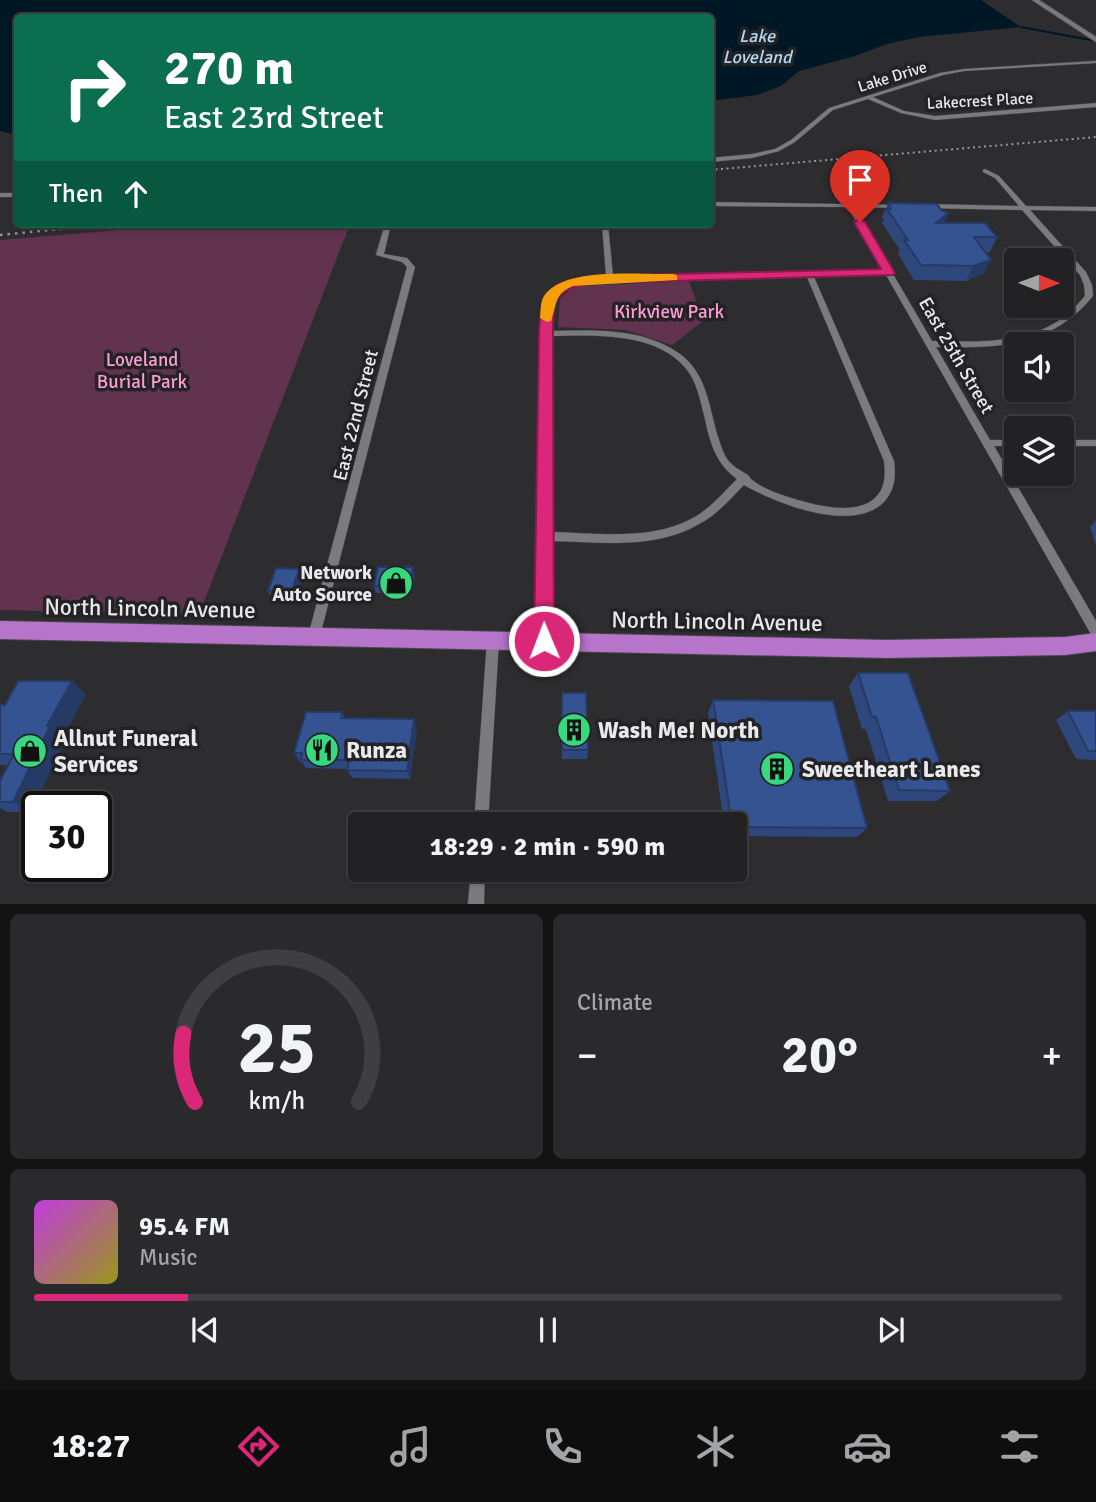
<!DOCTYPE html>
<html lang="en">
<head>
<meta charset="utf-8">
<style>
  body { margin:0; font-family:Signika,sans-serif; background:#2a2a2c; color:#f1f3f6; height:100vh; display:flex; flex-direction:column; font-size:26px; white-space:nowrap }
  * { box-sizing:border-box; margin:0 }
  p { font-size:23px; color:#a2a4a6 }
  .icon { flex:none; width:38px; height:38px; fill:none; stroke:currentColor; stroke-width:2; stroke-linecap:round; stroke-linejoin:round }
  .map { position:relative; height:904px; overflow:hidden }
  .side { display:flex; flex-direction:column; gap:10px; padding:10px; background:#131314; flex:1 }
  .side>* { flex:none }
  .guide { position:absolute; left:14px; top:14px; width:700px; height:214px; border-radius:7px; box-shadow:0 2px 5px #0004,0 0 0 2px #3f3f41; background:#0b6e4f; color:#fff; overflow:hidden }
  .needle { width:46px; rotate:91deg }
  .tools { position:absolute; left:1004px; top:248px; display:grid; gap:14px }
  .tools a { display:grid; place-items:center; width:70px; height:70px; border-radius:7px; background:#222224; box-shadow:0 2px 5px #0004,0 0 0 2px #3f3f41; font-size:35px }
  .speed { position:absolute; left:21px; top:791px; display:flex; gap:14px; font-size:35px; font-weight:700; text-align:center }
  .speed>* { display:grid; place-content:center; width:91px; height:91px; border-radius:50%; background:#222224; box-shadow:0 2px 5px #0004,0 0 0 2px #3f3f41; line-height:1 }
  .speed .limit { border:4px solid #111; border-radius:10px; background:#fff; color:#111 }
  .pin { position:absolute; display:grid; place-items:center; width:60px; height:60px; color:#fff; margin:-72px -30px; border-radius:50% 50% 50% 0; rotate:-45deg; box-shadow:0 0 7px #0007 }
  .pin .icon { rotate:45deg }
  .me { position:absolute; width:77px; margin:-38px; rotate:359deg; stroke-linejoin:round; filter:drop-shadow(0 0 5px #0008) }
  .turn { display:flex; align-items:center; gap:24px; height:147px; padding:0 35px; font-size:32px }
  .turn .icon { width:91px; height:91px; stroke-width:2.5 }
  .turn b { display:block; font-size:49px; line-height:60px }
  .then { display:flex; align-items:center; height:66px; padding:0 35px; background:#0003; gap:14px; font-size:26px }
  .big { font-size:52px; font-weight:700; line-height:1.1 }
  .side .card { flex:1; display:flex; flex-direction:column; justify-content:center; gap:10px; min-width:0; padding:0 24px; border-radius:10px; background:#2a2a2c }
  .side .dial { align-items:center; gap:0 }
  .dial svg { height:182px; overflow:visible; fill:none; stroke:#3f3f41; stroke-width:7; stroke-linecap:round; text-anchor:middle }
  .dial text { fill:#f1f3f6; stroke:none }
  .song { display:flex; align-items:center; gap:21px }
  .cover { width:84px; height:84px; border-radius:10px; background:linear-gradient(135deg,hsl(290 70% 55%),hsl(60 70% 35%)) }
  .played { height:7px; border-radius:4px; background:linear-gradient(90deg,#db2777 15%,#3f3f41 15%) }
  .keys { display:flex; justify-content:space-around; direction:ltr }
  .heat { display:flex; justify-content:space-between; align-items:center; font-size:38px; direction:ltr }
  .side .tiles { flex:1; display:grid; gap:10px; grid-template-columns:1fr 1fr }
  .card:last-child { grid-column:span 2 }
  .trip { position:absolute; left:348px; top:812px; width:399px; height:70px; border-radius:7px; background:#222224; box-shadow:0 2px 5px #0004,0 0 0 2px #3f3f41; font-weight:700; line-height:70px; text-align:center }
  .tab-bar { display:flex; height:112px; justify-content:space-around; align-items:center; background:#0e0e0e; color:#a2a4a6 }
  .tab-bar .icon { width:49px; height:49px }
  .tab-bar .on { color:#db2777 }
  .tab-bar b { font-size:32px; color:#f1f3f6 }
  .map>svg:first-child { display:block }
</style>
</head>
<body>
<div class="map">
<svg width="1096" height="904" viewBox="0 0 1096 904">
  <rect width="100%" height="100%" fill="#2d2d30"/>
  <!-- green -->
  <path fill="#61334e" d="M191,224h159l-151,391 -199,-5v-370z
    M689,281l14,40 -31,24 -46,-15 -68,-3 2,-29 15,-12z"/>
  <!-- water -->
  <path fill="#001725" d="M0,0h981l40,27 -102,10 -32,7 -32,12 -56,15 -18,15 -24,9 -46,6 -1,-83h-692l-1,117 -17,-4z"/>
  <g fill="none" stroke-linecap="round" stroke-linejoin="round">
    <!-- stream -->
    <path stroke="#001725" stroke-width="2" d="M1021,27l75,14"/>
    <!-- minor casing -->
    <g stroke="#48484b" stroke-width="1">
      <path id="minor" d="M1096,61v2l-132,8 -21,4 -70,22 31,14 31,5 161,-13v4l-161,13 -34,-7 -33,-14 -35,11 -38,32 -16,9 -27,7 -42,4v-4l42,-4 23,-5 16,-9 38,-32 111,-35 24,-4z
        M985,169l14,7 27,30 70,1v4l-66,-1 56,62 6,13 1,11c-43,52 -95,52 -157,51l54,93h27v6h-23l102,175v16l-4,-1 -206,-361 -72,2 80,184c2,15 1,29 -10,41 -32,32 -108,1 -140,-17 -14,14 -27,30 -45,39 -44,26 -100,18 -149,17v100l-2,4 -4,1 -4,-1 -2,-4 4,-307c0,-11 0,-23 4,-34 9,-22 40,-23 60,-24l-4,-52h6l5,52 271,-5 -36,-64 -138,-1v-4l191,3 1,1 -3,2 -45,-1 78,134c47,1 101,4 138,-29 6,-5 10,-11 15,-16l-1,-11 -4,-10 -58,-65 -97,-2 -3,-2 3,-2 94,2 -24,-28 -12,-6v-2zM807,277l77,184c2,16 1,33 -16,42 -18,9 -44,4 -63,-1 -17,-5 -40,-11 -54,-23 -1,-1 -2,-3 -3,-4 -8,-5 -15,-8 -21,-16 -5,-8 -7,-17 -10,-25 -8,-29 -11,-61 -37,-80 -37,-27 -87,-24 -130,-23 1,-36 5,-44 42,-50zM550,336c44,-1 112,-5 140,38 8,13 11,30 15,45 5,24 11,45 32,60 -14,14 -28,31 -46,40 -41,22 -96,14 -141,13z
        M0,193h18v4h-18z
        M385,224h6l-7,30 23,4 8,9 -95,369 -2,4 -4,1 -4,-1 -2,-4 99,-369 -5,-5 -26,-7z
        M1062,440h34v6h-34z
        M493,635l4,1 2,4 -11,184h-14l13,-184 2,-4z
        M471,870h14l-1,34h-16z"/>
    </g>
    <!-- secondary casing -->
    <g stroke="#48484b" stroke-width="2">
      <path id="secondary" d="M1032,0h7l57,37v5z"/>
    </g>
    <!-- trunk casing -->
    <g stroke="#48484b" stroke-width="2">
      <path id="trunk" d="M0,621l886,19 179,-3 31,-4v18l-31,4 -179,3 -886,-19z"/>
    </g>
    <!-- minor -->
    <use href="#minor" fill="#7b7a7f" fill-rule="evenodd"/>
    <!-- secondary -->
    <use href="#secondary" fill="#7b7a7f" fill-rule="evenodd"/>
    <!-- trunk -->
    <use href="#trunk" fill="#b674ca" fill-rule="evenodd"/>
    <!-- rail-far1 -->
    <path stroke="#979799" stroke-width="2" stroke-dasharray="2 3.5" stroke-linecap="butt" d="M710,170l386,-33"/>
    <!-- rail -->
    <path stroke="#979799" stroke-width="2.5" stroke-dasharray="2.5 5" stroke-linecap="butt" d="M0,235l112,-11"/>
  </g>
  <!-- wall -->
  <path fill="#2e477c" d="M888,203l53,7 7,3 -4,10 53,14 -7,15h-5l6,8 -8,14 -17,7 -52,-1 -16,-26 2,-4 -18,-27 2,-3 -2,-3z
    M1096,520v26l-6,-19z
    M413,567l2,8 -3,17 -36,1 -2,-7z
    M299,569l4,7 -7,22h-24l-4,-7z
    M858,673l92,118 -13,10h-49l-22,-72h-4l-13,-43z
    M562,693l26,57 -1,9h-25z
    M86,694l-22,42 2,2 -35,74h-24l-7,-4v-27l8,-16h-8v-60z
    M713,700l154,128 -10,9 -122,-1v-12h-11l-16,-111z
    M1068,711h28v49l-20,-1 -20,-39z
    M342,712l3,6 72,10 -7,51 -58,-1 -5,-8v-1l-41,-1 -4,-6h-2l-6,-9z"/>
  <!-- shaded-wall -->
  <path fill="#253a65" d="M948,213l-6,14 -6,-4z
    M991,260l-8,14 -17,7 7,-15z
    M413,567l2,8 -3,17 -2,-8z
    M299,569l4,7 -7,22 -4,-7z
    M72,681l14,13 -22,42 2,2 -35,74 -18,-10 34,-76z
    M414,719l3,9 -7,51 -3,-8z"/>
  <!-- building -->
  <path fill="#355390" stroke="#253a65" stroke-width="2" d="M888,203l49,1 4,6 7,3 -12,10h49l12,14h-23l17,23 -18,6 -52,-1 -17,-25h4l-21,-31h4z
    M378,567h35l-3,17 -36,2z
    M276,568l23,1 -7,22h-24z
    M858,673h50l42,118 -51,-1 -23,-73h-4z
    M18,681h54l-25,45h3l-37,76h-13v-21l14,-27h-14v-49h5z
    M562,693h24l2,57h-26z
    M713,700l120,1 34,127 -132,-1v-3h-3z
    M1068,711h28v40h-8z
    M306,712h36l-1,6 73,1 -7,52 -60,-1 2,-10h-48l1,-7h-8z"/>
  <!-- route -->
  <path fill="#db2777" stroke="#8e194d" stroke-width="2" d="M860,219l5,3 30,51 -2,2 -301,8c-37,6 -39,15 -39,51l1,307 -3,7 -7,2 -7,-2 -3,-7 5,-307c2,-44 10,-52 53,-58l289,-7 -27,-47z"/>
  <!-- slow -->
  <path fill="#f59e0b" d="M673,274l4,1v5l-104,6c-19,8 -16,18 -22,35l-4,1 -7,-4c1,-7 0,-16 4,-22 20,-30 96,-21 129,-22z"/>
  <!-- icons -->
  <defs>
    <g id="shop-disc" transform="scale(1.75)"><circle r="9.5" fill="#38d880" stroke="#232326"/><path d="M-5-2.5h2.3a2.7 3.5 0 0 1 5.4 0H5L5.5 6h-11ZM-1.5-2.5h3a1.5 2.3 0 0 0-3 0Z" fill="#111"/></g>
    <g id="building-disc" transform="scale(1.75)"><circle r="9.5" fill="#38d880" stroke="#232326"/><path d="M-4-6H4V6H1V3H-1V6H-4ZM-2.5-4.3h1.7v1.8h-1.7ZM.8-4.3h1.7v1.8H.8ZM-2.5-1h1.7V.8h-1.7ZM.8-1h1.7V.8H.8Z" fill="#111"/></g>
    <g id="restaurant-disc" transform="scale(1.75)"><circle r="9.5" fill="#38d880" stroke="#232326"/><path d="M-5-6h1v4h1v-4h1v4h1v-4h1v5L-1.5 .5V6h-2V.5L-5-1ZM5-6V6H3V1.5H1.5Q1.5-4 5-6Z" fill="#111"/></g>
  </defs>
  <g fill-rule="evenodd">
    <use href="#shop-disc" x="396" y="583"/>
    <use href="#building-disc" x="574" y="730"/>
    <use href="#restaurant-disc" x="322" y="750"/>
    <use href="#shop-disc" x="30" y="751"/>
    <use href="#building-disc" x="777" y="769"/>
  </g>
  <g text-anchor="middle" stroke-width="7" stroke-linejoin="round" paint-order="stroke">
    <!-- far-street labels -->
    <g font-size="16" fill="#e9e9eb" stroke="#232326">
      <text transform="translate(892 76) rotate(-17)" y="6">Lake Drive</text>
      <text transform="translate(980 100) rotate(-3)" y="6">Lakecrest Place</text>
    </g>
    <!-- far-water labels -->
    <g font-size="18" font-style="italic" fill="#b0d8f1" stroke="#232326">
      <text x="757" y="42">Lake<tspan x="757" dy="21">Loveland</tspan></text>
    </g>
    <!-- park labels -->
    <g font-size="19" fill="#ff9bd4" stroke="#232326">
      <text x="669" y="318">Kirkview Park</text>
      <text x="142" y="366">Loveland<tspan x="142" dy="22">Burial Park</tspan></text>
    </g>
    <!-- street labels -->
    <g font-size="19" fill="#e9e9eb" stroke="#232326">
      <text transform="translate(957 355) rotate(60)" y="7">East 25th Street</text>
      <text transform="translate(355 415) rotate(-76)" y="7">East 22nd Street</text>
    </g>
    <!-- poi labels -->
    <g font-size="19" font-weight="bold" fill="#e9e9eb" stroke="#232326" text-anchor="end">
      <text x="372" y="579">Network<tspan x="372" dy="22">Auto Source</tspan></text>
    </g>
    <!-- near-street labels -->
    <g font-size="23" fill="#e9e9eb" stroke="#232326">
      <text transform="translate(150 608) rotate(1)" y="8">North Lincoln Avenue</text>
      <text transform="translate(717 621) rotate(1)" y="8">North Lincoln Avenue</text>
    </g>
    <!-- near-poi labels -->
    <g font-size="23" font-weight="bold" fill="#e9e9eb" stroke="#232326" text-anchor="start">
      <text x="598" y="738">Wash Me! North</text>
      <text x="54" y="746">Allnut Funeral<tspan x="54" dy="26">Services</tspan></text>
      <text x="346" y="758">Runza</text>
      <text x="802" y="777">Sweetheart Lanes</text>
    </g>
  </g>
</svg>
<div class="tools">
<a><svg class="needle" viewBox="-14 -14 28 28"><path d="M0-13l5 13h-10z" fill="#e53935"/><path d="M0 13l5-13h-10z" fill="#a2a4a6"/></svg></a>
<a><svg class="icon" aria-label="sound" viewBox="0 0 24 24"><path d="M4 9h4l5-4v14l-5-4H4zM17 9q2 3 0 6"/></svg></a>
<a><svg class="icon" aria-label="layers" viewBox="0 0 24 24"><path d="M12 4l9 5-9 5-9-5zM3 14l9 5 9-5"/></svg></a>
</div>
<div class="speed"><div class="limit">30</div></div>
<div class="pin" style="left:860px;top:222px;background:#d93025"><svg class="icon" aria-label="arrive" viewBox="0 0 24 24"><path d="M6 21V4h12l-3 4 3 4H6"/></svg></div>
<svg class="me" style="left:544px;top:641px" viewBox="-20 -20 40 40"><circle r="17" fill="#db2777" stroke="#fff" stroke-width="3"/><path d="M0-11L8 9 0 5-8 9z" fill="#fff"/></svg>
<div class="trip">18:29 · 2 min · 590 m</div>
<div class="guide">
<div class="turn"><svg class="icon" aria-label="right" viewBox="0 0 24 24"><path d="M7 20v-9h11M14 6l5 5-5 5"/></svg><div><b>270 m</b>East 23rd Street</div></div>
<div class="then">Then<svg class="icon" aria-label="ahead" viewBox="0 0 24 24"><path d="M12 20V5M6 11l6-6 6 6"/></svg></div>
</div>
</div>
<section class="side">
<div class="tiles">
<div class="card dial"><svg viewBox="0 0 100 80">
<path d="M14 69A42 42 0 1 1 86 69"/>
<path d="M14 69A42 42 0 0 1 9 39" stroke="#db2777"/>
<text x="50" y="56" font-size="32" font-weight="700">25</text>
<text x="50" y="72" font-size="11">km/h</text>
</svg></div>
<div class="card"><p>Climate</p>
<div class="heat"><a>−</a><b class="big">20°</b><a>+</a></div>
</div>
<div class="card">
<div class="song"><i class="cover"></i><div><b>95.4 FM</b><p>Music</p></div></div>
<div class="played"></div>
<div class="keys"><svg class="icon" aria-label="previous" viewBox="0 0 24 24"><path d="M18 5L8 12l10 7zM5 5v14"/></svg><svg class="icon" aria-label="pause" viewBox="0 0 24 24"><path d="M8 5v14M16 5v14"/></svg><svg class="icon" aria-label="next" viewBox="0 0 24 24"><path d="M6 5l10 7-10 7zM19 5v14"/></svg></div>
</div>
</div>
</section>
<nav class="tab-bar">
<b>18:27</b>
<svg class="icon on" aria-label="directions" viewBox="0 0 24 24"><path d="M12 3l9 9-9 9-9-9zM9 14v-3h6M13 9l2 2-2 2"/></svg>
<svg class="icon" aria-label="music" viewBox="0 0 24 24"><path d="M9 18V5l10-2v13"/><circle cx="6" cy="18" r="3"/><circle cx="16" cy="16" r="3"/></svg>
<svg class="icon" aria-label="phone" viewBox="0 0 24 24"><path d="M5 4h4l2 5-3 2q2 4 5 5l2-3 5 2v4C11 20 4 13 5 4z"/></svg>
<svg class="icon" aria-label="climate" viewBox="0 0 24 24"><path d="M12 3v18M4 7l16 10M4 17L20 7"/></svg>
<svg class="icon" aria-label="car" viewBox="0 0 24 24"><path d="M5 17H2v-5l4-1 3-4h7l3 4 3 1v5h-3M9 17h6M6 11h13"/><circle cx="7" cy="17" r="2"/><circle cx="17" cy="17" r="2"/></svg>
<svg class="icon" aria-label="filters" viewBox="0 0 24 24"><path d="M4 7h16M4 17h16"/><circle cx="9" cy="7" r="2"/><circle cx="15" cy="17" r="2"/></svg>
</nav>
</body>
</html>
